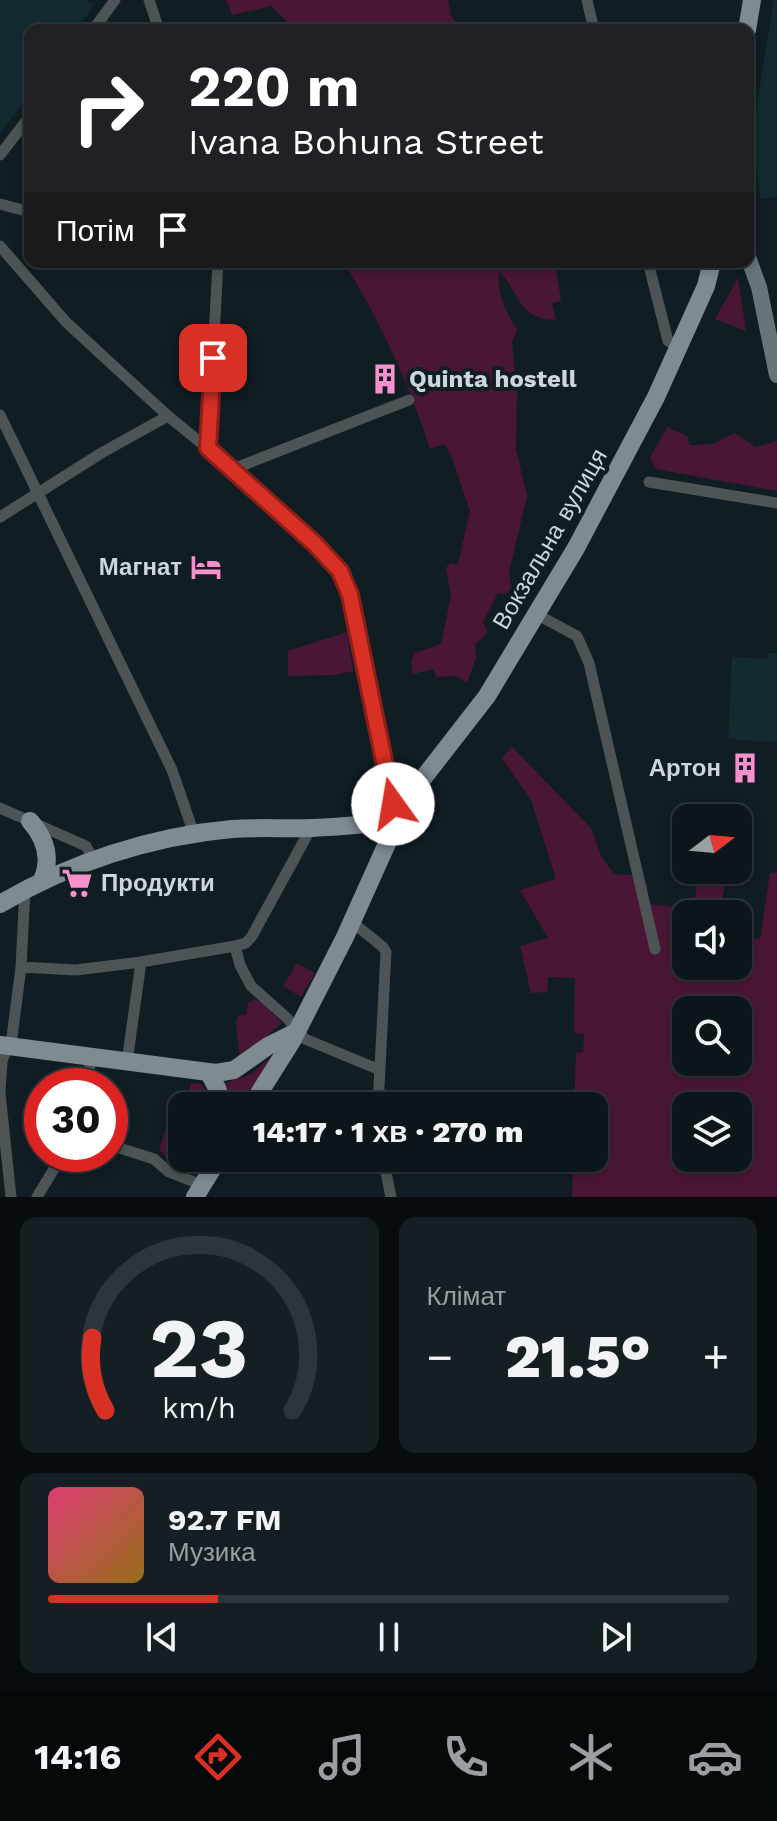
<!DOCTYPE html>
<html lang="uk">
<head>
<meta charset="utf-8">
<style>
  body { margin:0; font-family:"Work Sans",sans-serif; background:#151f23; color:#f1f3f6; height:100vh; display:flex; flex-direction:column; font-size:30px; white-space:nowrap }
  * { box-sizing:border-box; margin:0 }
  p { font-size:26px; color:#9a9fa2 }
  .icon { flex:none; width:44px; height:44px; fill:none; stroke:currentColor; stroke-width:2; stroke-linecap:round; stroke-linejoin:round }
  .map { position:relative; height:1197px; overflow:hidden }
  .panel { display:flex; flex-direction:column; gap:20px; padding:20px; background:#070c0e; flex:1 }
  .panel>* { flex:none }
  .banner { position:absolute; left:24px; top:24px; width:730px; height:244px; border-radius:16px; box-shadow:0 4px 12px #0003,0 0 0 2px #2c3539; background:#202124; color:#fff; overflow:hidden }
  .needle { width:52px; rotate:74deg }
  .fabs { position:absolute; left:672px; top:804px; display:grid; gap:16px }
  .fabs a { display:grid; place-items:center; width:80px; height:80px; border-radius:16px; background:#0c161a; box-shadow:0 4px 12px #0003,0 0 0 2px #2c3539; font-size:40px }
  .speed { position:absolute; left:24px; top:1068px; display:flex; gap:16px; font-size:40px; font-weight:700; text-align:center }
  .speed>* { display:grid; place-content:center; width:104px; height:104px; border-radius:50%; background:#0c161a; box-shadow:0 4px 12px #0003,0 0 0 2px #2c3539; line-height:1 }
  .speed .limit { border:12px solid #d22; background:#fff; color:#111 }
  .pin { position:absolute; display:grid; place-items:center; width:68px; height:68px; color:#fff; margin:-34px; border-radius:16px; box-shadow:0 4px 12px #0006 }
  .me { position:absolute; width:88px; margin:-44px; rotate:347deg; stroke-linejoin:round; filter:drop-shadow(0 0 6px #0008) }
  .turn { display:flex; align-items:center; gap:28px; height:168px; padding:0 32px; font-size:36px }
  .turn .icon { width:104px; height:104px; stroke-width:2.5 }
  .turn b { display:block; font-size:56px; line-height:68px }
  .then { display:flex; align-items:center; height:76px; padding:0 32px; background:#0003; gap:16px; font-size:30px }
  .big { font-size:60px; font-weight:800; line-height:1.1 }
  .panel .tile { flex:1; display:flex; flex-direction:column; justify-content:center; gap:12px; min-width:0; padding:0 28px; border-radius:16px; background:#151f23 }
  .panel .dial { align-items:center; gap:0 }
  .dial svg { height:208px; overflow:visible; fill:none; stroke:#2c3539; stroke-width:7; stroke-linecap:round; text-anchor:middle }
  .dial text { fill:#f1f3f6; stroke:none }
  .song { display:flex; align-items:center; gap:24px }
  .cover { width:96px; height:96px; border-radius:12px; background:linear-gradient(135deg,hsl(340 70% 55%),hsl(40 70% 35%)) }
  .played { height:8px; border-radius:4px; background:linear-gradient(90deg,#d93025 25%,#2c3539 25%) }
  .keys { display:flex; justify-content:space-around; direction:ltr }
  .heat { display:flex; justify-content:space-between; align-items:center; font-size:44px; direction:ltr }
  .panel .tiles { flex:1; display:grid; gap:20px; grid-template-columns:1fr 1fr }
  .tile:last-child { grid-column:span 2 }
  .trip { position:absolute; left:168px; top:1092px; width:440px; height:80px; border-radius:16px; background:#0c161a; box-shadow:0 4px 12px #0003,0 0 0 2px #2c3539; font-weight:800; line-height:80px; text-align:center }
  .menu { display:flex; height:128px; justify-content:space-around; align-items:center; background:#05090a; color:#9a9fa2 }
  .menu .icon { width:56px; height:56px }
  .menu .selected { color:#d93025 }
  .menu b { font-size:36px; color:#f1f3f6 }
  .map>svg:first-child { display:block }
</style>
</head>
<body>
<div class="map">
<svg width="777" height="1197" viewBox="0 0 777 1197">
  <rect width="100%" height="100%" fill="#101d23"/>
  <!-- built -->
  <path fill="#142a31" d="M0,0h87l7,5 -18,25h-46v63l-30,41z
    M774,0h3v196l-16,3 -8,-50 2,-33z
    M768,653h9v89l-49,-3 4,-82 35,2z"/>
  <!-- green -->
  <path fill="#4a1636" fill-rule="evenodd" d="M226,0h222l3,16 12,14h-175l-3,-10 -13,-14 -40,9z
    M344,262h211l6,39 -9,2 4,17c-39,-1 -36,-28 -57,-49 -2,23 5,38 18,58l-5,13 5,50 -1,57 11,47 -18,77 2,15 -5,6 -8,-1 -15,29 4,9 -3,6 -9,7 1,14 -9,25 -11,-7 -20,1 -2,-8 -21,5 -2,-14 4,-7 26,-9 10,-48 -5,-28 4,-5 8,1 12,-53 -19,-56 -6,-11 -15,5c-21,-67 -50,-127 -86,-187z
    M738,278l8,53 -31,-12z
    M667,427l20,9 3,9 23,-1 21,-11 22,14 21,-6v50l-121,-22 -6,-11z
    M347,632l6,39 -18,4 -47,1v-25z
    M512,747l79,81 10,28 13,18 18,1 15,8 2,21 43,5 5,-22 -10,-3 2,-14h41l-13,44h-31v52h52v-29l22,2 10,-66 7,-1v325h-205l1,-39h21v-52h-20l2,-53 7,-1 1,-18 -10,-1 1,-55 -27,-1 -1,15 -16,1 -11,-47 28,-8 -28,-48 36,-11 -25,-79 -29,-42zM686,1010h52v52h-52zM686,1106h52v52h-52z
    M297,963l18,10 -14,24 -18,-11z
    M255,999l16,9 -1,3 12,12 -42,36 -4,-36 2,-7 8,-1 2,-12z
    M274,1054l-32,52h-13l-5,-22 27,-10z
    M191,1083l10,1 7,9 2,13h-24z
    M182,1121v23l-4,12 17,6 -6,13 -18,-5 -6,-15 -6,-5 7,-22 14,3z"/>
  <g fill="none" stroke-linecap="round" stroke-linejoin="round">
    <!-- street -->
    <path stroke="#4d5456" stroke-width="11" d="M149,0l10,30
      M587,0l7,30
      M93,30l22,-30
      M0,155l30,-39
      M0,204l30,8
      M0,246l66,76 102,94 65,53 70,63 37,39 10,24 38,192 10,33
      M648,262l20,79 11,6
      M0,415l172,355 22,64
      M208,448l10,-186
      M233,469l176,-69
      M649,482l128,21
      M0,517l103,-65 65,-36
      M536,614l41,22 12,27 66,286
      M0,808l86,38 8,15
      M352,922l31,25 3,5 -8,154
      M235,946l11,-3 6,-7 59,-108
      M21,967l55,3 65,-8 94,-16 5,19 11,21 36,32 18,21 75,31
      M127,1062l14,-100
      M85,1086l7,-29
      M110,1145l44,14 15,13 33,13
      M383,1158l8,39
      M11,1197l-11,-104 2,-32 10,-24 9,-70 4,-78
      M37,1197l26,-43"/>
    <!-- secondary -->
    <path stroke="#697478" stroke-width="16" d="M748,257l11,30 18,88"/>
    <!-- primary -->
    <path stroke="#7e8c92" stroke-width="18" d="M747,30l5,-30
      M30,821c15,17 22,37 12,59
      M0,904c69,-41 152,-68 232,-75 27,-2 53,0 80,-1 29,-1 57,-4 86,-7
      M0,1045l216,28 18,-3 34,-24 28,-14
      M209,1073l8,15 5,18
      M251,1106l41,-65 53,-104 62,-138 80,-103 89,-148 80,-151 50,-111 6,-24
      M195,1197l24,-39"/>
  </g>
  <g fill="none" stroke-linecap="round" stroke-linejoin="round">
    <!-- route casing -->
    <g stroke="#8d1f18" stroke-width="20">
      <path id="route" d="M213,358l-5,90 107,96 25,27 10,24 43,209"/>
    </g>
    <!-- route -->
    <use href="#route" stroke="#d93025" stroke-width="14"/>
  </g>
  <!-- icons -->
  <defs>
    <g id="building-bare" transform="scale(2.4)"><path d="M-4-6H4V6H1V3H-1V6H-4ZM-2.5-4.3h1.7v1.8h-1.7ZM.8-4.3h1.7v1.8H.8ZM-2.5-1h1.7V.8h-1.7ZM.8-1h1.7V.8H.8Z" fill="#f890cc" stroke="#101d23" stroke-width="2.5" paint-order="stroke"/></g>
    <g id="hotel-bare" transform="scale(2.4)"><path d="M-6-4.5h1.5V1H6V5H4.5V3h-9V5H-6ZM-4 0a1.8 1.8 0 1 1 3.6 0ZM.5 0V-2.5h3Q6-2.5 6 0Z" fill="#f890cc" stroke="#101d23" stroke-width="2.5" paint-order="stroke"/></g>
    <g id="supermarket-bare" transform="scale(2.4)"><path d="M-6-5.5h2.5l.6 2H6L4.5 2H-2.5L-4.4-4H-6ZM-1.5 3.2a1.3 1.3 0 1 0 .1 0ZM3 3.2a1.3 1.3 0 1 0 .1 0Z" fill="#f890cc" stroke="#101d23" stroke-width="2.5" paint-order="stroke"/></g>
  </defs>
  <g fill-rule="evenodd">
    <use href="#building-bare" x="385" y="379"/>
    <use href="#hotel-bare" x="206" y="567"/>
    <use href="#building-bare" x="745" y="768"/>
    <use href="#supermarket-bare" x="77" y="883"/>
  </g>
  <g text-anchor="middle" stroke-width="8" stroke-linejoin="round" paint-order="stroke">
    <!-- poi labels -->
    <g font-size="24" font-weight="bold" fill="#cdd6d9" stroke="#101d23" text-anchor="start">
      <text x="409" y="387">Quinta hostell</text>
      <text x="182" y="575" text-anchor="end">Магнат</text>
      <text x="721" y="776" text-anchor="end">Артон</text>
      <text x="101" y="891">Продукти</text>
    </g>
    <!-- street labels -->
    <g font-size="24" fill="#cdd6d9" stroke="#101d23">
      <text transform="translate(550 539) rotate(-60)" y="8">Вокзальна вулиця</text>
    </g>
  </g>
</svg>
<div class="fabs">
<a><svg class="needle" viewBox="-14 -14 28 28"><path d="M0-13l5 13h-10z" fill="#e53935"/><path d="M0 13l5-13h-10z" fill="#9a9fa2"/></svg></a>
<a><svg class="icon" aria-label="sound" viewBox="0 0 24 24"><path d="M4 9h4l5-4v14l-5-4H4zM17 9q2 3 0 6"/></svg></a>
<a><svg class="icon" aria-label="search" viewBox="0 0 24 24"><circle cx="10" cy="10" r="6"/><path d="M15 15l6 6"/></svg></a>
<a><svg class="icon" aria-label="layers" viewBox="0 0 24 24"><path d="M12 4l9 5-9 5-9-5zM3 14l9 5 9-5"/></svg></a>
</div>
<div class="speed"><div class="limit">30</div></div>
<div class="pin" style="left:213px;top:358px;background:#d93025"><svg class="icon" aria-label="arrive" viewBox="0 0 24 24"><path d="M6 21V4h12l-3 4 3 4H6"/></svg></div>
<svg class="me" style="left:393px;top:804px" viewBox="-20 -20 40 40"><circle r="19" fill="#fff"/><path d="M0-13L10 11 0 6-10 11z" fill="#d93025"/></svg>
<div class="trip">14:17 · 1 хв · 270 m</div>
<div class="banner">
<div class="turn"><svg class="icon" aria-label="right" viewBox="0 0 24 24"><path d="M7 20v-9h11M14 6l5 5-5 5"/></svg><div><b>220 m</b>Ivana Bohuna Street</div></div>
<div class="then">Потім<svg class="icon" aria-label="arrive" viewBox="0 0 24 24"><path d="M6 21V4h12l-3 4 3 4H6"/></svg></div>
</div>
</div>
<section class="panel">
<div class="tiles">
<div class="tile dial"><svg viewBox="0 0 100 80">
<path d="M14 69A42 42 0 1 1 86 69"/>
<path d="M14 69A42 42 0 0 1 9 41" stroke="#d93025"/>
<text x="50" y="56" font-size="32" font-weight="700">23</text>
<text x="50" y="72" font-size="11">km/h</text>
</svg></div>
<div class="tile"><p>Клімат</p>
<div class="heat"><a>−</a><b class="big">21.5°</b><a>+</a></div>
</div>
<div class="tile">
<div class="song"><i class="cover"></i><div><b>92.7 FM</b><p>Музика</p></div></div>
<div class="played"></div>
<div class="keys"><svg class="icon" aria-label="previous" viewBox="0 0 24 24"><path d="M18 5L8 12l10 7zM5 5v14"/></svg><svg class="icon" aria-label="pause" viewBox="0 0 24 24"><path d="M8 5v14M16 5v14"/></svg><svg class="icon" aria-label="next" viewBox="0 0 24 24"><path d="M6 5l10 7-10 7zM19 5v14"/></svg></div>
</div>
</div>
</section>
<nav class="menu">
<b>14:16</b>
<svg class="icon selected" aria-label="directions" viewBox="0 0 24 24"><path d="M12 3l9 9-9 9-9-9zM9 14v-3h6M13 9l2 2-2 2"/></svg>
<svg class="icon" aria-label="music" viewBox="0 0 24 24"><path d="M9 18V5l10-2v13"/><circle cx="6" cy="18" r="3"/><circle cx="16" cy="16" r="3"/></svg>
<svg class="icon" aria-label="phone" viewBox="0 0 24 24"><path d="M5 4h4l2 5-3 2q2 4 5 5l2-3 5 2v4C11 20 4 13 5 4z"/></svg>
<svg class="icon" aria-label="climate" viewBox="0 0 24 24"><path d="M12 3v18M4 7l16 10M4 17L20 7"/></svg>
<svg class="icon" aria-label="car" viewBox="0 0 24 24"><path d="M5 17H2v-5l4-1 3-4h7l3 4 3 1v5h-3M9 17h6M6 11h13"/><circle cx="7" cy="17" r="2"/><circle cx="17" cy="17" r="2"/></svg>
</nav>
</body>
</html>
